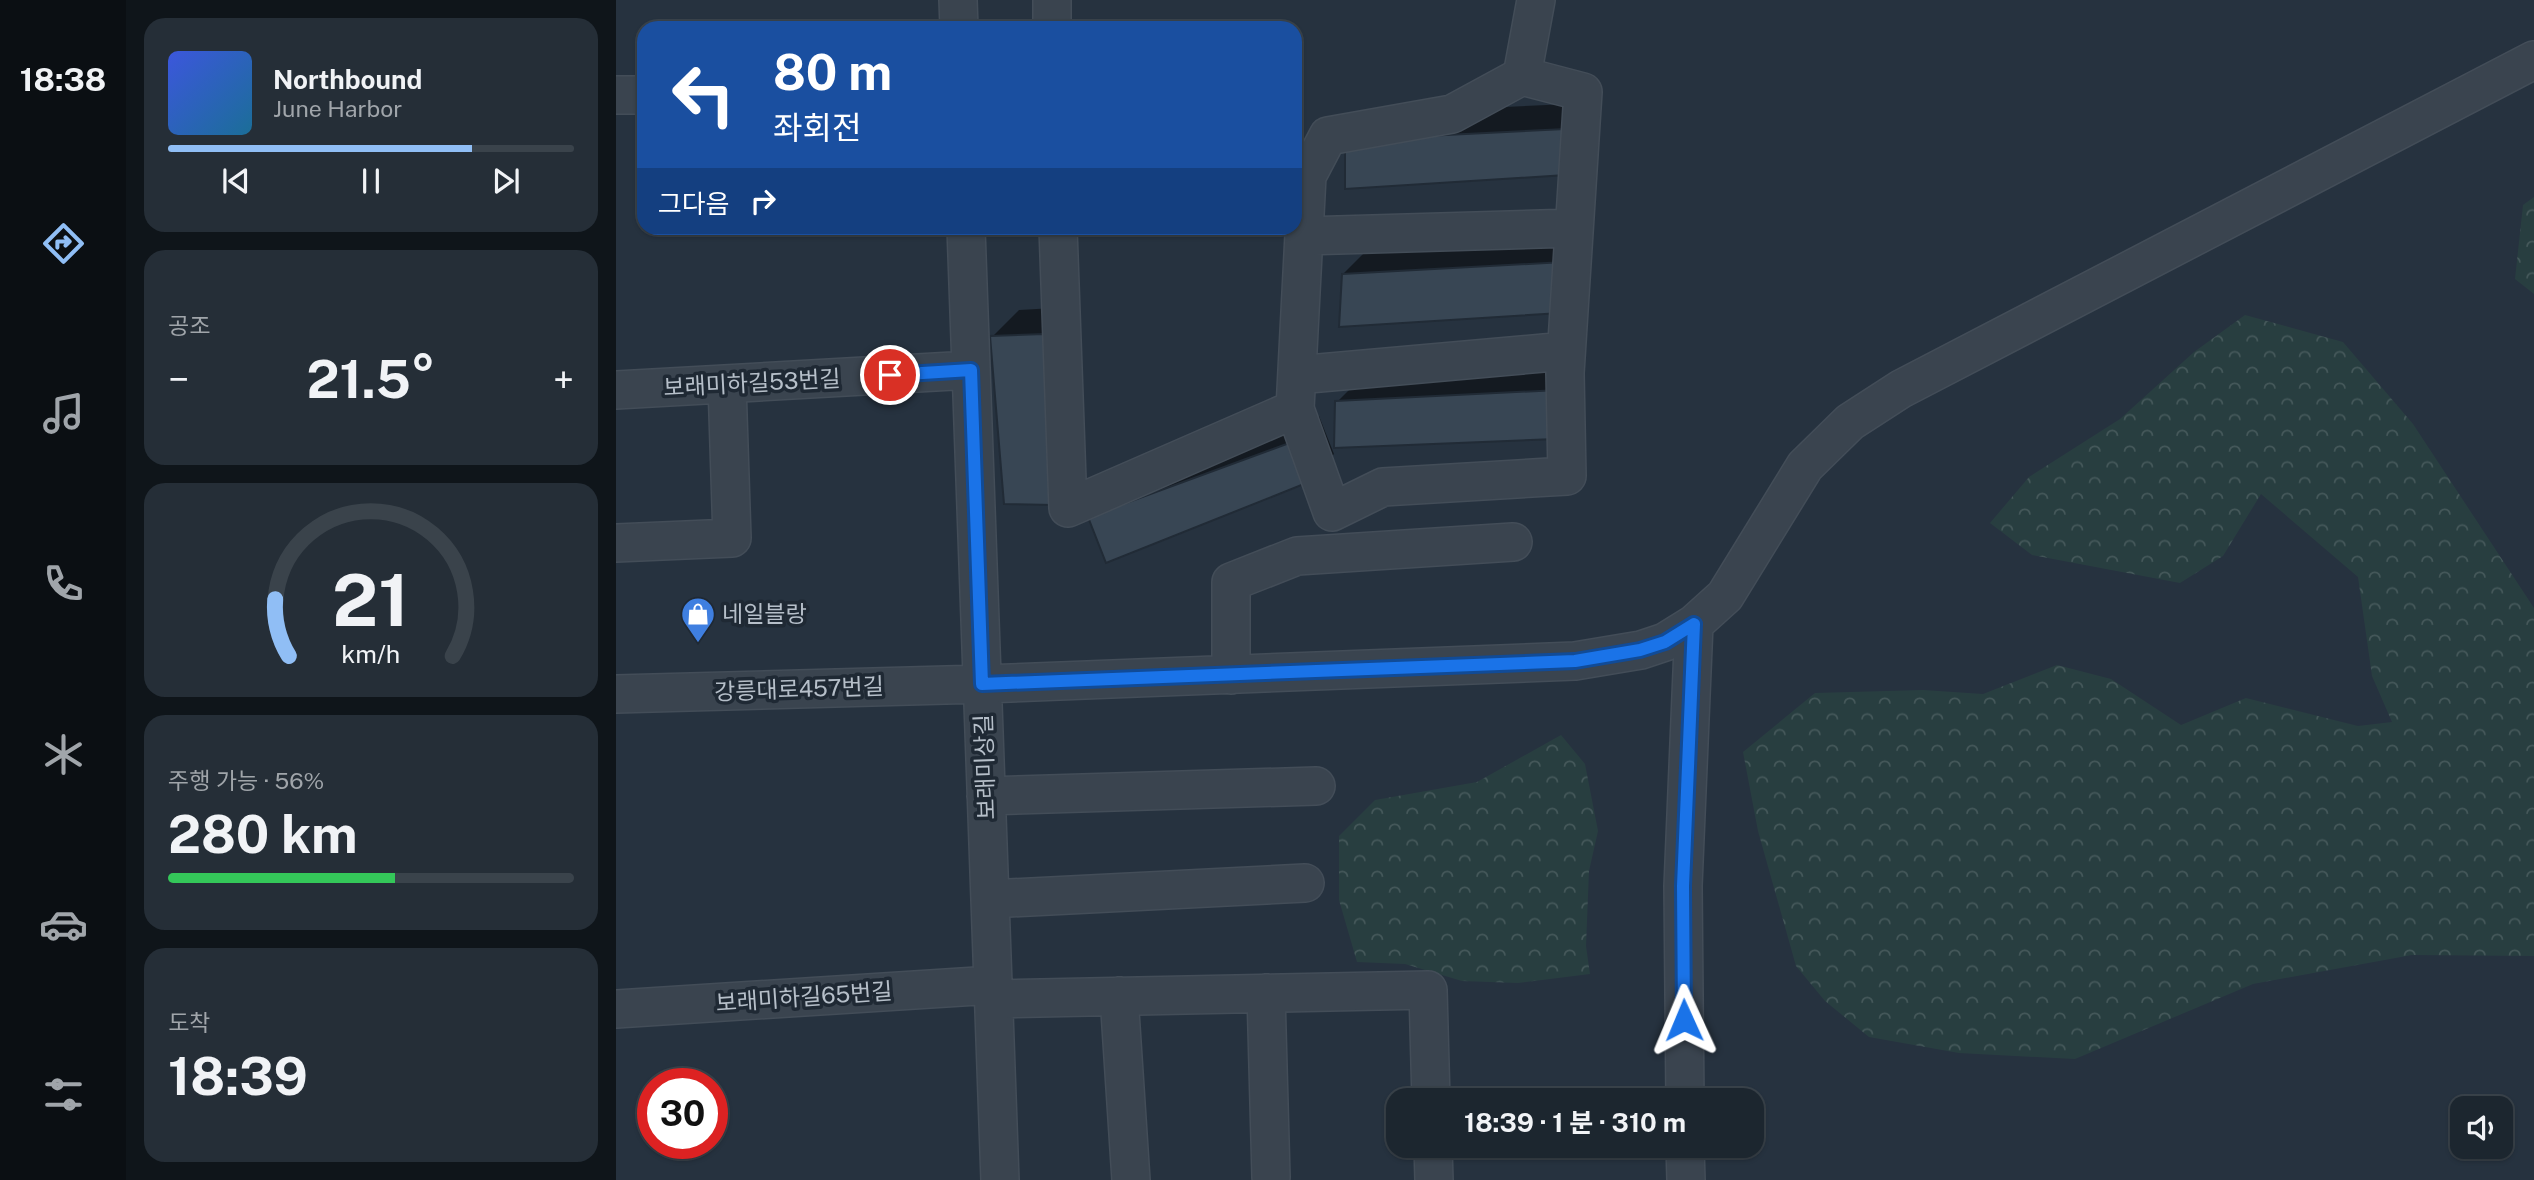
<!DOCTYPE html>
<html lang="ko">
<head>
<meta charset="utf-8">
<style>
  body { margin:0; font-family:"Public Sans","Noto Sans KR",sans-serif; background:#252e37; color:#f1f3f6; height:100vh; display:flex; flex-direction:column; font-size:26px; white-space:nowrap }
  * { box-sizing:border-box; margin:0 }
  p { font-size:23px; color:#a0a5aa }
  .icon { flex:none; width:38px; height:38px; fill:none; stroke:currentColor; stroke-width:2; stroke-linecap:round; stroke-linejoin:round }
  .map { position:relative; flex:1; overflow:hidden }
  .side { display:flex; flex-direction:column; gap:18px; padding:18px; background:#0f151a; width:490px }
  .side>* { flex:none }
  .top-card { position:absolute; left:21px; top:21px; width:665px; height:214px; border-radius:21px; box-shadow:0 2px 5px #0004,0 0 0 2px #3a434b; background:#1a4fa0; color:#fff; overflow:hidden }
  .fabs { position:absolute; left:1834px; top:1096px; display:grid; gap:14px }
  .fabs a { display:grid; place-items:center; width:63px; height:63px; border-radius:14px; background:#1c262f; box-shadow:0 2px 5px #0004,0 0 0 2px #3a434b; font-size:35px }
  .speed { position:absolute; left:21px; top:1068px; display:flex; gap:14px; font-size:35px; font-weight:700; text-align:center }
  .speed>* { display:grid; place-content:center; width:91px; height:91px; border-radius:50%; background:#1c262f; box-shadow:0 2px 5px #0004,0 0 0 2px #3a434b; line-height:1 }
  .speed .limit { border:10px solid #d22; background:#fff; color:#111 }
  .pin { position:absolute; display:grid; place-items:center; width:60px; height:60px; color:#fff; margin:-30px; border:4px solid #fff; border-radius:50%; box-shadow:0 2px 7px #0007 }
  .me { position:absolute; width:77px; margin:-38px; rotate:359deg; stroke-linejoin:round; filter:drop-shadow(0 0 5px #0008) }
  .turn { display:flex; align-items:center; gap:24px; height:147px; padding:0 21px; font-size:32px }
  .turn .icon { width:91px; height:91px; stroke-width:2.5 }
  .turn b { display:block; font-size:49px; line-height:60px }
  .then { display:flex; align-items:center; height:66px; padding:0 21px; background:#0003; gap:14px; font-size:26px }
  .big { font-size:52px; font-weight:700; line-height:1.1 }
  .side .tile { flex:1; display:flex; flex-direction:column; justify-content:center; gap:10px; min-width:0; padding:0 24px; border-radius:21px; background:#252e37 }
  .side .dial { align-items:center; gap:0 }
  .dial svg { height:182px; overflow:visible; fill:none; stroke:#3a434b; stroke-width:7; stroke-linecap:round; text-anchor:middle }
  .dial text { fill:#f1f3f6; stroke:none }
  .song { display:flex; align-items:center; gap:21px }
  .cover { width:84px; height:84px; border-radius:10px; background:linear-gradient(135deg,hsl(230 70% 55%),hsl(200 70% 35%)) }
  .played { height:7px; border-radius:4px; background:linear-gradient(90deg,#90bef5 75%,#3a434b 75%) }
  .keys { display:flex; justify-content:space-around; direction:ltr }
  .heat { display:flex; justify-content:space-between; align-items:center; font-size:38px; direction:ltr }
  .charge { height:10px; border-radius:5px; background:linear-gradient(90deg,#34c759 56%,#3a434b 0) }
  .trip { position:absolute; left:770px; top:1088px; width:378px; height:70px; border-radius:21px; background:#1c262f; box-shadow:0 2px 5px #0004,0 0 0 2px #3a434b; font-weight:700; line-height:70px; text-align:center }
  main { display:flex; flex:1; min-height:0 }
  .menu { display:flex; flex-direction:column; width:126px; justify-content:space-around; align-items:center; background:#0b0f13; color:#a0a5aa }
  .menu .icon { width:49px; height:49px }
  .menu .on { color:#90bef5 }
  .menu b { font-size:32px; color:#f1f3f6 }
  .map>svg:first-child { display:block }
</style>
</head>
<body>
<main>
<nav class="menu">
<b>18:38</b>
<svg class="icon on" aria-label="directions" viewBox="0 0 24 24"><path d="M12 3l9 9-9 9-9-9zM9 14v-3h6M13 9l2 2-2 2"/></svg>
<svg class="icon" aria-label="music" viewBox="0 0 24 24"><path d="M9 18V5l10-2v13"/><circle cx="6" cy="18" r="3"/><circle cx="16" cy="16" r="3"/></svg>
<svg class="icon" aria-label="phone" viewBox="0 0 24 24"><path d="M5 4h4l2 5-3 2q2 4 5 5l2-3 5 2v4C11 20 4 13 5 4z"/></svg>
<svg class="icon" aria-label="climate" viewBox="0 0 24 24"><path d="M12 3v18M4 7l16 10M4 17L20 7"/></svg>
<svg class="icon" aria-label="car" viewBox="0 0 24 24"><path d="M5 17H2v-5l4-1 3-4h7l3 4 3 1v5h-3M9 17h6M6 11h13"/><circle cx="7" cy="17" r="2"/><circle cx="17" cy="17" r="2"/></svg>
<svg class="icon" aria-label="filters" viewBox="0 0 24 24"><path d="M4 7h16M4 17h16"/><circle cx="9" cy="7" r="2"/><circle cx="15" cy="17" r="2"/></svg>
</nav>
<section class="side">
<div class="tile">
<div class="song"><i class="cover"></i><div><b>Northbound</b><p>June Harbor</p></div></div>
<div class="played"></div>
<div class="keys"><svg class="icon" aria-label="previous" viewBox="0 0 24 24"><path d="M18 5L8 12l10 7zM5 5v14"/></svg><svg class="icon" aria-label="pause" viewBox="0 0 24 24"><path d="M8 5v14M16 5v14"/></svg><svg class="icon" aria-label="next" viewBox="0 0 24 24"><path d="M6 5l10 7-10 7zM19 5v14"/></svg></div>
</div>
<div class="tile"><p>공조</p>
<div class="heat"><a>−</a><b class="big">21.5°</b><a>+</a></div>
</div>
<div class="tile dial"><svg viewBox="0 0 100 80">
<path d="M14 69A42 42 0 1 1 86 69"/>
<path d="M14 69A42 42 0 0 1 8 44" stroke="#90bef5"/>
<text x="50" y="56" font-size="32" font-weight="700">21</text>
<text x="50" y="72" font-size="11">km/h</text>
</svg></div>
<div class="tile"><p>주행 가능 · 56%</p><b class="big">280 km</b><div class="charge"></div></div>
<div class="tile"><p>도착</p><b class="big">18:39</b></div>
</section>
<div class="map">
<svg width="1918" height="1180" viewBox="0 0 1918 1180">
  <defs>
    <pattern id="forest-crowns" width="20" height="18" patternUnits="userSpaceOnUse" patternTransform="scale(1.75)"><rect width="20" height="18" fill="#283e40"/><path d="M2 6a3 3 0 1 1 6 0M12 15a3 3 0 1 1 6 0" fill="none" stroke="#45585a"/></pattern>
  </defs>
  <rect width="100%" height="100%" fill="#26323f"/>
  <!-- forest -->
  <path fill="url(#forest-crowns)" d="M1918,197v97l-19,-15 8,-74z
    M1629,315l98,27 70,82 121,184v348l-122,-1 -159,29 -178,75 -116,-6 -90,-16 -44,-36 -29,-35 -38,-135 -15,-79 72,-59 108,-3 60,4 74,-29 54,14 70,46 65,-27 112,28 34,-4 -20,-46 -14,-99 -97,-83 -38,62 -43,27 -148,-28 -42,-32 39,-46 91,-58 74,-67z
    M945,735l24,29 13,67 -9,40 -3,75 4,28 -72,9 -56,-2 -57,-17 -48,-2 -18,-62v-64l36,-36 102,-18z"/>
  <!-- shadow -->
  <path fill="#0007" d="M975,103l1,44 -246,41 28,-75z
    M974,236l-3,48 -244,-10 27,-27z
    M455,307l-66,196 -13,-166 27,-27z
    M969,364l-2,46 -246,-8 27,-27z
    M703,416l15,38 -26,26 -218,37 27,-27z"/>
  <!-- building -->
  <path fill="#384654" stroke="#212b36" stroke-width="2" d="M949,129l1,46 -221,14v-49z
    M948,262l-3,51 -222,14 3,-53z
    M428,334l9,171 -49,-1 -14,-168z
    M943,390l-3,49 -222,9 1,-47z
    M676,442l17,40 -203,81 -18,-46z"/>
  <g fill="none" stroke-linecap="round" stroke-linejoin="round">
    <!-- minor casing -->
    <g stroke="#434d58" stroke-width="40">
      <path id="minor" d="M342,0l1,28
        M436,28v-28
        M906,76l61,16 -18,281 2,103 -184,11 -51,25 -37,-103 12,-233 21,-40 124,-22z
        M906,76l14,-76
        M0,95h28
        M350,228l34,952
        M442,228l10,280 227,-99
        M688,236l270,-8
        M681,375l269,-24
        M0,390l355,-20
        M0,543l116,-5 -5,-154
        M615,675v-93l66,-26 216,-14
        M0,694l367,-10 592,-23 66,-11 24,-8 29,-18 31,-28 80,-130 45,-44 51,-33 633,-329
        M370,796l330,-10
        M374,899l315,-16
        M650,993l5,184
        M503,996l12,184
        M377,999l435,-9 3,111
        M0,1009l377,-24
        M1069,1101l-2,-215 11,-262
        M817,1146l1,34
        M1069,1146l1,34"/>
    </g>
    <!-- minor -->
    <use href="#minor" stroke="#3a444f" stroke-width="37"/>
  </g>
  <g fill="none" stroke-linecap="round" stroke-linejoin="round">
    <!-- route casing -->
    <g stroke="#114b97" stroke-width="18">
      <path id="route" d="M274,375l81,-5 11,314 593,-23 65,-11 25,-8 29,-18 -11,262 1,134"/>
    </g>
    <!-- route -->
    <use href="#route" stroke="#1a73e8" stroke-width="12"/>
  </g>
  <!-- icons -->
  <defs>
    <g id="shop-pin" transform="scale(1.75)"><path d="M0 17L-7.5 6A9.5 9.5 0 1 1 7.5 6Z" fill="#3f7fe0" stroke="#1f2934"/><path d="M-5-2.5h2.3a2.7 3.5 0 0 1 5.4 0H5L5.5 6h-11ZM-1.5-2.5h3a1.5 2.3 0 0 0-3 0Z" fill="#fff"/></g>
  </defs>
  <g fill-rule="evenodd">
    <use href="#shop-pin" x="82" y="614"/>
  </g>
  <g text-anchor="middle" stroke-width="7" stroke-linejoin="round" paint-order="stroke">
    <!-- street labels -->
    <g font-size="23" fill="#b6bfc9" stroke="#1f2934">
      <text transform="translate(136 383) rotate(-3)" y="8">보래미하길53번길</text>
      <text transform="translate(183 689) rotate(-2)" y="8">강릉대로457번길</text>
      <text transform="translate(369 767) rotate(-92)" y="8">보래미상길</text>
      <text transform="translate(188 997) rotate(-4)" y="8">보래미하길65번길</text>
    </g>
    <!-- poi labels -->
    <g font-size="23" fill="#b6bfc9" stroke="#1f2934" text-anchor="start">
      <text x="106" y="622">네일블랑</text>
    </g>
  </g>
</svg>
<div class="fabs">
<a><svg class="icon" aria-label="sound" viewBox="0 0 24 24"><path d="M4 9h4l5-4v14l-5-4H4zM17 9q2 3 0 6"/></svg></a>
</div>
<div class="speed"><div class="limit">30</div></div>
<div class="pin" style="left:274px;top:375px;background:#d93025"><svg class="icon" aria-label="arrive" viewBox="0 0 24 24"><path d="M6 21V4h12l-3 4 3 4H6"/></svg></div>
<svg class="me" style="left:1068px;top:1020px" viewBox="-20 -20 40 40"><path d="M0-17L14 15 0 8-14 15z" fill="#1a73e8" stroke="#fff" stroke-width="4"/></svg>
<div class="trip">18:39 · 1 분 · 310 m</div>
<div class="top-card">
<div class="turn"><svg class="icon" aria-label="left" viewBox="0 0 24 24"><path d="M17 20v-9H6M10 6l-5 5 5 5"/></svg><div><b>80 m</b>좌회전</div></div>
<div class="then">그다음<svg class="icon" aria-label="right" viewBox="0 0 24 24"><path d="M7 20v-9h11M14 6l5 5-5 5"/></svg></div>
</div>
</div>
</main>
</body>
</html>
